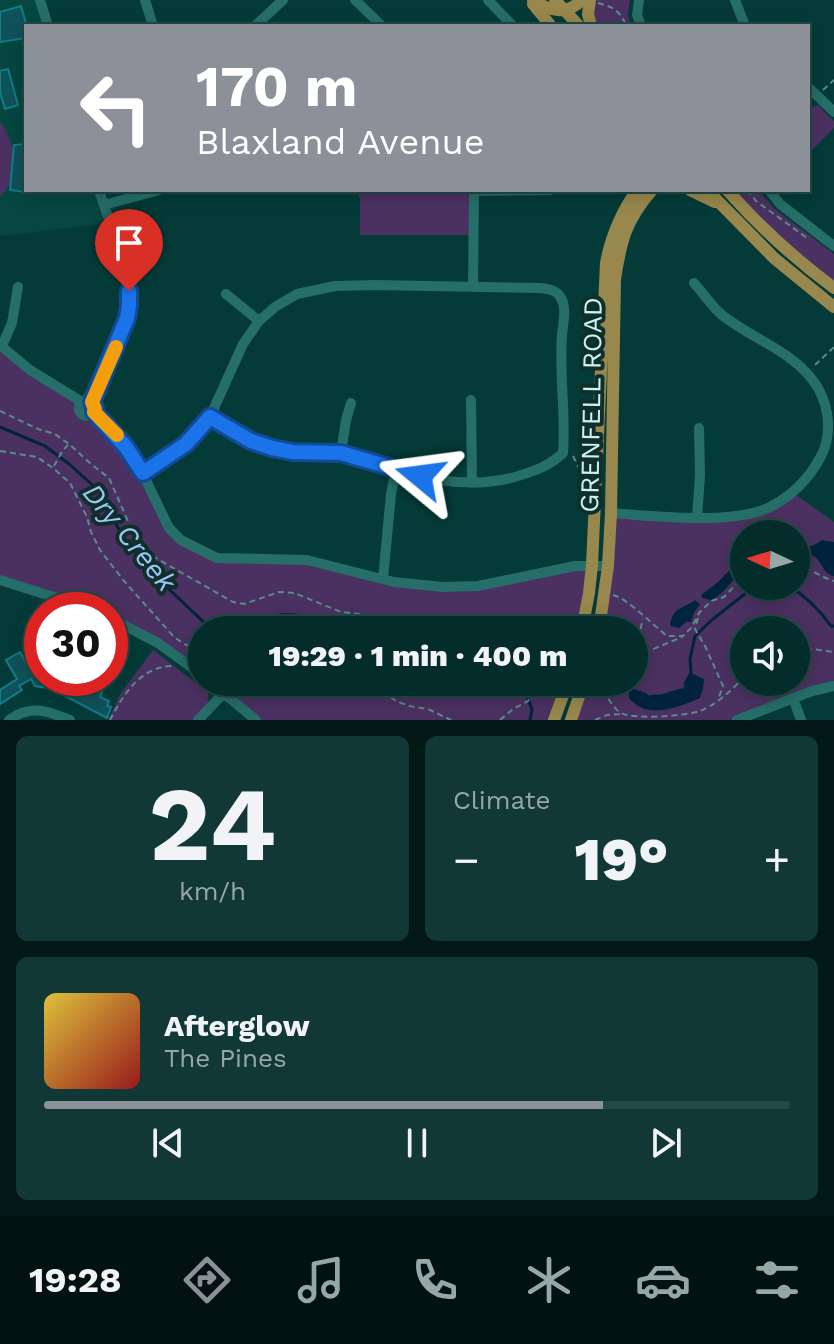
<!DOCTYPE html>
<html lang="en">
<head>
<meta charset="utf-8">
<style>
  body { margin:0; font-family:"Work Sans",sans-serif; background:#113836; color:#f1f3f6; height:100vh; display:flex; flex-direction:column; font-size:30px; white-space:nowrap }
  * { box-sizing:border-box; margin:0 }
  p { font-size:26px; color:#97a7a8 }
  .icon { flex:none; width:44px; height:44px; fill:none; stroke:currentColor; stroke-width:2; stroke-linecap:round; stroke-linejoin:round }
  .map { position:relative; height:720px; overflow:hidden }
  .drawer { display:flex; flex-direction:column; gap:16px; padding:16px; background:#021817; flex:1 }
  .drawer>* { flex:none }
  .top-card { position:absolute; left:24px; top:24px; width:786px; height:168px; border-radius:0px; box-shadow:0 4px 20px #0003,0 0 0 2px #244847; background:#8c9099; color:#fff; overflow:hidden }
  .needle { width:52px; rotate:274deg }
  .controls { position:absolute; left:730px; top:520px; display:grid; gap:16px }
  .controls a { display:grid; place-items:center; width:80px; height:80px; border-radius:50%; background:#032c2a; box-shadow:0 4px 20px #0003,0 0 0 2px #244847; font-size:40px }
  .speed { position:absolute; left:24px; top:592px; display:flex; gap:16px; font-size:40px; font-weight:700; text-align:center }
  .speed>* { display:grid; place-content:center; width:104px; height:104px; border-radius:50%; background:#032c2a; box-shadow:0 4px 20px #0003,0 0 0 2px #244847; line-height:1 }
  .speed .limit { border:12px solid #d22; background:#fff; color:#111 }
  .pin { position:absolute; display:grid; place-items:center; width:68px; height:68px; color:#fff; margin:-82px -34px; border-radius:50% 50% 50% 0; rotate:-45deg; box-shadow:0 0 8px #0007 }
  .pin .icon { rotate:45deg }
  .me { position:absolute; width:88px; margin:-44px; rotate:286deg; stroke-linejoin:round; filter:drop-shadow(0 0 6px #0008) }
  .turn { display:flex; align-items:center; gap:28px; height:168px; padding:0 40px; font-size:36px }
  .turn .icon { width:104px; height:104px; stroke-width:2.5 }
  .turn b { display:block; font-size:56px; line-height:68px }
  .big { font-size:60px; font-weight:800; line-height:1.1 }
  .drawer .card { flex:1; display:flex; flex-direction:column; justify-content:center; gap:12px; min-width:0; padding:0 28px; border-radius:12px; background:#113836 }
  .drawer .dial { align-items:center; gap:0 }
  .dial b { font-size:104px; line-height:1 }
  .song { display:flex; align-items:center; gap:24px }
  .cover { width:96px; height:96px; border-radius:12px; background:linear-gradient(135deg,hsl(50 70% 55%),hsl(0 70% 35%)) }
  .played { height:8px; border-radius:4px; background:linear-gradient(90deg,#8c9099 75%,#244847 75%) }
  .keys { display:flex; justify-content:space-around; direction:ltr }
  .heat { display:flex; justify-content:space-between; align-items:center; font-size:44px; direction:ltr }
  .drawer .tiles { flex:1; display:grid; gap:16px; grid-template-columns:1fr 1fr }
  .card:last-child { grid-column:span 2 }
  .trip { position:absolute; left:188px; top:616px; width:460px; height:80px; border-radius:40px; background:#032c2a; box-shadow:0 4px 20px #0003,0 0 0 2px #244847; font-weight:800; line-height:80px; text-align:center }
  .dock { display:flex; height:128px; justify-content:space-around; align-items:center; background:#011211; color:#97a7a8 }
  .dock .icon { width:56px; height:56px }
  .dock .current { color:#8c9099 }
  .dock b { font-size:36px; color:#f1f3f6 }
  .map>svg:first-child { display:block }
</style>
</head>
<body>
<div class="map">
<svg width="834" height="720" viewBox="0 0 834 720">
  <rect width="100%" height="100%" fill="#043b38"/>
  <!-- built -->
  <path fill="#064742" d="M0,0h40l8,26h-22v164h73l10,33 -109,13z"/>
  <!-- green -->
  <path fill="#4b3161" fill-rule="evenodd" d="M592,0h38l-2,15 3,11h-39z
    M808,103l4,4 6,-2 16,16v7l-26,26z
    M0,122c13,15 17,39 12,58 -2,6 -8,12 -12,17z
    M357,190h116l1,45h-114v-36z
    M734,190h24l18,20 58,44v29l-68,-58z
    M0,345l93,69 45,50 31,64 48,30 72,1 88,19 101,8 114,-21 -10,65h-380v46l-92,-58v-8h-15l-95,-30z
    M792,492l42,30v166l-97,32h-167l14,-38h50v-52h-37l14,-117 86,5 69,-9zM744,534h52v52h-52zM744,630h52v52h-52z
    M153,650l55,42c3,13 -6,19 -14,28h-86l13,-27z
    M210,682h358l-14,38h-298z"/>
  <!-- water -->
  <path fill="#02233d" d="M822,540l12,2v34c-10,-1 -12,-14 -20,-20l-18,2v-15c9,7 18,3 26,-3z
    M744,556v13c-12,10 -19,25 -33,31l-9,-2 -1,-3 17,-13z
    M695,600l5,4 -6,9 -3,9h-5l-7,6 -8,-2 -1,-2c4,-18 13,-15 25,-24z
    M691,673l13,6 -1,10 -3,9c-24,10 -53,22 -71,0v-10c21,12 32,8 54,1z"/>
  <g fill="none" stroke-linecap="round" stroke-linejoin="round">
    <!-- stream -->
    <path stroke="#02233d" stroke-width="3" d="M0,427l45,19 24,18 28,25 25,46 31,39 58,55 4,1
      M789,586c18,11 30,23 42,40h3
      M249,630c5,-3 11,-9 16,-11 26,-12 58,2 81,11
      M425,682c35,11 64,19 100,8l4,-8
      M612,682l34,13
      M685,684l6,-11 -1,-14 5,-23 18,-17 42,-33
      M525,690l7,20 -2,10
      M653,696h8l20,-6"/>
  </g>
  <!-- building -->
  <path fill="#10525a" stroke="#107d89" stroke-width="2" d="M21,6l5,17v15l-26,4v-30z
    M8,69l10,36 -13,4 -5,-17v-21z
    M26,144v48l-16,-2 4,-45z
    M20,652l13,23 9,-5v8l24,2 27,12 3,-6 7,3 -3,8 9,4 -2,5 4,1 -4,11 -42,-22 2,-5 -32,-5 -4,-7 -12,7 3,4 -22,14v-14l17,-11 -11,-19z"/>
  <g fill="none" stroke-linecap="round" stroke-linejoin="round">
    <!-- path -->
    <path stroke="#5a8c88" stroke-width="2" stroke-dasharray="6 4" stroke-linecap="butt" d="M598,3c18,5 20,7 29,23
      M823,90l11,-10
      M747,190l9,11 51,37
      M815,365l19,-18
      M0,411l38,18 17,5 14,10 22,20 18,14 26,59 12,16 86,49 11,2 35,-12 15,1 47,19 35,4 23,8 43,6
      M0,451l37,6 16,11 17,15 17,34 4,15 9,18 24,31 50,56 12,8 8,2 8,-2
      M573,456l13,27
      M54,466l9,-16 5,-5
      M796,564c14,4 24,13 38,17
      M613,595c14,3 41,31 54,41h16l9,-9 7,-14 12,-12 13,-4 20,-21
      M698,618l-3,11 10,17 18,40 -4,11
      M291,630l15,-5 12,5
      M634,648l4,-9 5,-20
      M796,648h9l29,4
      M634,652l7,-3 10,1 31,-13
      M365,682l11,5 20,14 13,5 19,3 23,11
      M598,682v2c8,8 13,23 23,29 14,7 63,3 79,-2 16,-6 33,-22 44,-34
      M110,720c14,-27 32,-55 65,-54
      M500,720l13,-11 15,-8 12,-19
      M595,720l12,-5 15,-1"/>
    <!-- minor -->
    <path stroke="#266e69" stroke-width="10" d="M40,0l8,26
      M145,0l8,26
      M355,0l27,26
      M488,0l25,26
      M639,0l-2,15 4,11
      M735,0l10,26
      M255,26l28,-26
      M808,87l26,25
      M769,190l11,14 54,42
      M474,191l76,-1
      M104,205l55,-15
      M473,287l1,-97
      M226,294l33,27
      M0,345l30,25 52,32
      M2,346l10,-23 6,-36
      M471,400l1,83
      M79 408a8 8 0 1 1 16 0a8 8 0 1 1-16 0Z
      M92,402c12,-27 36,-71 37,-99 2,-28 -21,-84 -30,-113
      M94,412l18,18 26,34 31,64 12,12 36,18 90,2 87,22 49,5 35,-1 97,-20h33
      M341,453l5,-33 5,-17
      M143,473l43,-29 24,-27 33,-73 16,-23 16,-14 22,-13 38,-8 40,-1 165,3c8,1 17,2 21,10 6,11 2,25 1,37 -3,39 4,79 1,118 -15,14 -29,18 -48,24 -41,11 -81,4 -120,-7 -18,-5 -35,-13 -53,-16 -16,-3 -33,0 -49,-2 -31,-3 -56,-19 -83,-35
      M611,513c42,3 119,12 157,-5 23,-11 40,-28 52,-50 12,-21 10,-49 -2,-70 -21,-36 -65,-48 -96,-73 -10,-8 -19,-22 -28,-32
      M697,518l3,-43 -1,-47
      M383,579l8,-85 5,-24
      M0,580l95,30
      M110,618l48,25 44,32
      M210,682l46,38
      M793,698l8,22
      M9,720c22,-16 38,-9 61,0
      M198,720l26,-27
      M737,720l75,-29 22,-5"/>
    <!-- major -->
    <path stroke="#99884d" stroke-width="12" d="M533,0c17,11 33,16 49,0
      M555,0l24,26
      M590,0l-2,14 3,12
      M533,4l18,22
      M690,190l25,12
      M707,190l67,68 60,49
      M727,190c32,36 68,69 107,98
      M582,630l7,-37 3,-28 14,-302c5,-27 15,-50 31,-73
      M599,630l9,-64 3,-53 4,-234c6,-39 11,-59 37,-89
      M554,720l14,-38
      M571,720l13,-38"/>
  </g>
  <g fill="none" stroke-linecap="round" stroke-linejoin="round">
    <!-- route casing -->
    <g stroke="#114b97" stroke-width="20">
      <path id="route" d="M129,291v15l-2,12 -35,84 3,7 -1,3 32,35 17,26 43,-29 24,-27 41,24 21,7 21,4 48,1 79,23"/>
    </g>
    <!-- route -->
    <use href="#route" stroke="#1a73e8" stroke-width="14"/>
    <!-- slow -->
    <path stroke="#f59e0b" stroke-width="14" d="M116,347l-24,55 3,7 -1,3 23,23"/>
  </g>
  <g text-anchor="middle" stroke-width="8" stroke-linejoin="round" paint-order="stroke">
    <!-- street labels -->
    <g font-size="26" fill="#c9f4ef" stroke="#112e2c">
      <text transform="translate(591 405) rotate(-89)" y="9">GRENFELL ROAD</text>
    </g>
    <!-- water labels -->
    <g font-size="28" font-style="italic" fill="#99c8f6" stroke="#112e2c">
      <text transform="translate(130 537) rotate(51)" y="10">Dry Creek</text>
    </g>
  </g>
</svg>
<div class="controls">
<a><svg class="needle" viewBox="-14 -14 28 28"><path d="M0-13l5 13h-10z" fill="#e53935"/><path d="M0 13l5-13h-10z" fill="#97a7a8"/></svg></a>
<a><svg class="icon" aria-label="sound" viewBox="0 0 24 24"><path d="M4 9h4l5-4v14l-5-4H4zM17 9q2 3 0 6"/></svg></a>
</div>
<div class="speed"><div class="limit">30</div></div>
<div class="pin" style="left:129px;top:291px;background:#d93025"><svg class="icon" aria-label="arrive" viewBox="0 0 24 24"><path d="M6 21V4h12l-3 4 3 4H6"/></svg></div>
<svg class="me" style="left:420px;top:476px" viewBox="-20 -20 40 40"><path d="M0-17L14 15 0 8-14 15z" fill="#1a73e8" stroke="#fff" stroke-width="4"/></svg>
<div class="trip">19:29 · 1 min · 400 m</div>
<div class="top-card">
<div class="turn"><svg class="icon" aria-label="left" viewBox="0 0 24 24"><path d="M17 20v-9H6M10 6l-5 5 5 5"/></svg><div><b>170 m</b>Blaxland Avenue</div></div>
</div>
</div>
<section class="drawer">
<div class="tiles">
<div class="card dial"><b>24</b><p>km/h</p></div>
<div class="card"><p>Climate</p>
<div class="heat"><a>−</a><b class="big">19°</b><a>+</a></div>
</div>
<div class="card">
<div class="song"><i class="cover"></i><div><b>Afterglow</b><p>The Pines</p></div></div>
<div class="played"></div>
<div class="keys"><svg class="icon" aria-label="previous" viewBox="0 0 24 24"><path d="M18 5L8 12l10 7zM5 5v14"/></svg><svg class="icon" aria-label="pause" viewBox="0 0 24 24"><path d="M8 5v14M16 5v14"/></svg><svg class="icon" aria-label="next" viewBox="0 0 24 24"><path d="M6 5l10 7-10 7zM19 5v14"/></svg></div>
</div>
</div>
</section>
<nav class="dock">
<b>19:28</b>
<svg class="icon current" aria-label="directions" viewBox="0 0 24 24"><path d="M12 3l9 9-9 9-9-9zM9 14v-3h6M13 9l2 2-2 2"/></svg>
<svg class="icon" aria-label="music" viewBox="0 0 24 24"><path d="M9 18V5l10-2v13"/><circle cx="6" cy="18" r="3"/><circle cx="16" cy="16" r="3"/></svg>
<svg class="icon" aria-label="phone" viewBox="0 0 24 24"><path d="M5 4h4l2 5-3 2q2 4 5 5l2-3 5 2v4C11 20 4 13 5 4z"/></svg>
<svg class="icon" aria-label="climate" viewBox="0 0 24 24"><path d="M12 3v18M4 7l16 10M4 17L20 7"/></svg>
<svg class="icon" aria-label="car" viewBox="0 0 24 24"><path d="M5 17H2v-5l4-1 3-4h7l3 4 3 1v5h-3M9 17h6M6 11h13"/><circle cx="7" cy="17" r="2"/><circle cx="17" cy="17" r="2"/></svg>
<svg class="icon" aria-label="filters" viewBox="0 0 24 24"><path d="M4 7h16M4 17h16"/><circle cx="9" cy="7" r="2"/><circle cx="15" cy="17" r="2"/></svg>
</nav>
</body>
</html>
